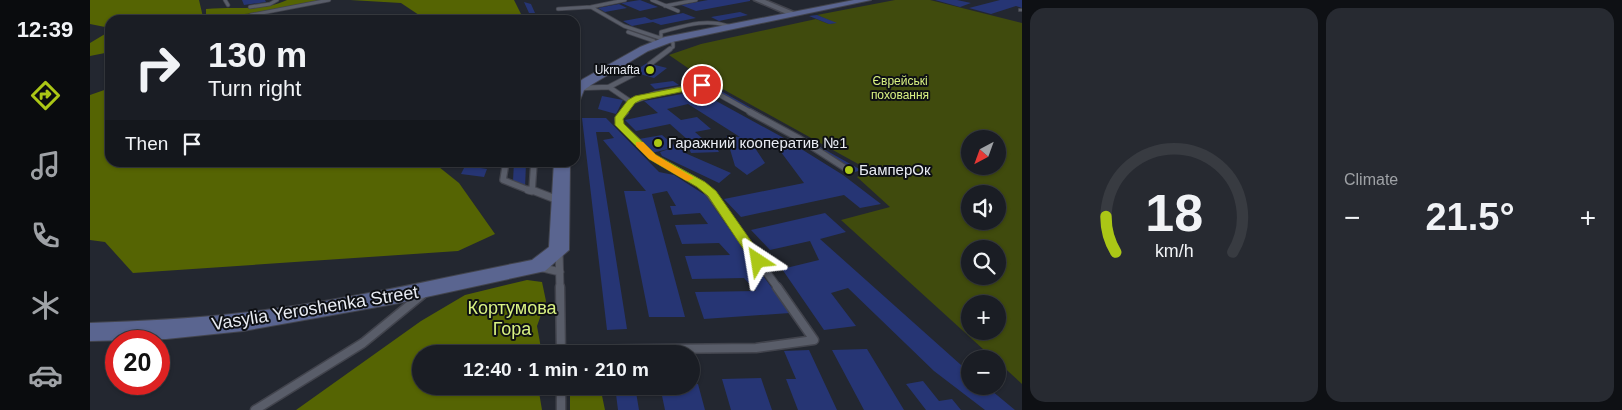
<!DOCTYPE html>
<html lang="en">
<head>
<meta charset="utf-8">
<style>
  body { margin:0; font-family:Helvetica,sans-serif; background:#272a31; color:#f1f3f6; height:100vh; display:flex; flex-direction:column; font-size:19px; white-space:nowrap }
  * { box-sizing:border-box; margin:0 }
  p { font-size:16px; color:#9fa2a6 }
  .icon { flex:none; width:28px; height:28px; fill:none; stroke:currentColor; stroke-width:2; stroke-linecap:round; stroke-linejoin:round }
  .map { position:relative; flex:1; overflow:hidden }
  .side { display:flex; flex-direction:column; gap:8px; padding:8px; background:#0e1014; width:600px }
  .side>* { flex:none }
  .top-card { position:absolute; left:15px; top:15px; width:475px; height:152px; border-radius:15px; box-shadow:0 1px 4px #0004,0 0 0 1px #383b41; background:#1a1d24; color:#f1f3f6; overflow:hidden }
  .needle { width:32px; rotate:221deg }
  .controls { position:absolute; left:871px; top:130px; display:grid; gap:10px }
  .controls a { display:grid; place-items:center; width:45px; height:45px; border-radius:50%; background:#1a1d24; box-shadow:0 1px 4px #0004,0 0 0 1px #383b41; font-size:25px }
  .speed { position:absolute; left:15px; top:330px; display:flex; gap:10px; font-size:25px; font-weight:700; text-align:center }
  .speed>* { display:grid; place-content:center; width:65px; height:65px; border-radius:50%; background:#1a1d24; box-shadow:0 1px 4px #0004,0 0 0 1px #383b41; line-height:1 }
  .speed .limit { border:8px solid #d22; background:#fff; color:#111 }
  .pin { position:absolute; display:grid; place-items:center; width:42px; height:42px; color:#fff; margin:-21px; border:2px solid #fff; border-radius:50%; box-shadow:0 1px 5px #0007 }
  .me { position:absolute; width:55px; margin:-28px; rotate:327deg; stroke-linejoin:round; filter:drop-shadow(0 0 4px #0008) }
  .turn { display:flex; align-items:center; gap:18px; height:105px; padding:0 20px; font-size:22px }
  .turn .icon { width:65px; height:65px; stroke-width:2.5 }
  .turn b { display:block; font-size:35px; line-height:42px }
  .then { display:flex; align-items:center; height:48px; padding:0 20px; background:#0003; gap:10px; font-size:19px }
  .big { font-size:38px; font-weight:600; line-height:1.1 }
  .side .card { flex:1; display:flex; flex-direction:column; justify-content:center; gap:8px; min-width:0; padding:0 18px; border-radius:15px; background:#272a31 }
  .side .dial { align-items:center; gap:0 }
  .dial svg { height:130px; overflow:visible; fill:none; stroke:#383b41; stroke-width:7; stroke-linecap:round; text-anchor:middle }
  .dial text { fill:#f1f3f6; stroke:none }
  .heat { display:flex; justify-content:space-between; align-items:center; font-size:28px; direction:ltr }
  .side .tiles { flex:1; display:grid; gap:8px; grid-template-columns:repeat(2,1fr) }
  .trip { position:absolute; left:322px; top:345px; width:288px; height:50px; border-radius:25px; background:#1a1d24; box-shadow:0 1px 4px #0004,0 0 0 1px #383b41; font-weight:600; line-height:50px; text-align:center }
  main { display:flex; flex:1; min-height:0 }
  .tab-bar { display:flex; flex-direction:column; width:90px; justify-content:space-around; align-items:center; background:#0a0c0e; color:#9fa2a6 }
  .tab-bar .icon { width:35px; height:35px }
  .tab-bar .active { color:#abc716 }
  .tab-bar b { font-size:22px; color:#f1f3f6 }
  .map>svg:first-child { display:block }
</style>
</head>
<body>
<main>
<nav class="tab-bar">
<b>12:39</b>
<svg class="icon active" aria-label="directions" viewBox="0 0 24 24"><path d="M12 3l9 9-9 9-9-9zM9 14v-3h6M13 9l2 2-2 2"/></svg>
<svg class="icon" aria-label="music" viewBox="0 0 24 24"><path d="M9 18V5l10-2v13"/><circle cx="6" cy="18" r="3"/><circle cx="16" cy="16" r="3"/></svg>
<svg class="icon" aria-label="phone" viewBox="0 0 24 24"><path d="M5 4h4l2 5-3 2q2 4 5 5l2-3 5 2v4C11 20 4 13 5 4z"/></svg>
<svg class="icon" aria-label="climate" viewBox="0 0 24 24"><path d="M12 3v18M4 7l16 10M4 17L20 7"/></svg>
<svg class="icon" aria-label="car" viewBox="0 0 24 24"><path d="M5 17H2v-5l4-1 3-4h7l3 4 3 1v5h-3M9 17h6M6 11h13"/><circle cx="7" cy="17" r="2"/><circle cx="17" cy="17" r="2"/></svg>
</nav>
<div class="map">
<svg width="932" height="410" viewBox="0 0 932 410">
  <rect width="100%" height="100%" fill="#232730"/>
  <!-- green -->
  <path fill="#404b0d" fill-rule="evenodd" d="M805,0h35l92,23v361l-24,-22v-3h-4l-153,-139 49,-13 -33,-30 12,-7 -168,-93 -32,-22 32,-11 115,-25 13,5 6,-1 -18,-8zM880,139h28v27h-28zM880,194h28v27h-28zM880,249h28v27h-28zM880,304h28v27h-28z"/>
  <!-- forest -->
  <path fill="#556403" d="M0,0h109l4,17h60l17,3h-170v8l-20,-4z
    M197,0h34l-60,13 -49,3 -6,-2v-5c28,-3 55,3 81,-9z
    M260,0h164l10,20h-100l1,-1 -24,-16z
    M20,31v21l-20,4v-13z
    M20,88v74l324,1 25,20 36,51 -37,17 -325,22 -28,-31 -15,-2v-145z
    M437,280l15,2 4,19 -9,25 5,28h-121v32h117l4,24h-246l125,-89 44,-26z
    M480,386h30l5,24h-35z"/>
  <!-- building -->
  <path fill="#263574" d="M152,0h23l1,2 -22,3z
    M550,0l18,7 -18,4 -19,-8z
    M618,0h42v1l-54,10 -15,-6z
    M845,0h22l14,3 -11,4z
    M910,0h22v8l-6,-2 -25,8 -22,-6z
    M434,2l7,2 4,9h-6z
    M529,4l8,4 -22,4 -7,-4z
    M650,12l8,3 -29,6 -8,-4z
    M593,13l13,5 -35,7 -8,-3 -21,4 -9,-5 22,-4 6,3z
    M727,15l20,8 -8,1 -20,-8z
    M557,63l20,5 -13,10 -21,-6z
    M583,81l6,4 -24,4 -5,-5z
    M615,82l156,88 -9,3 -154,-89z
    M608,91l84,46 61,38 38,29 -21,4 -16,-13 -103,22 -17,-18 80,-16 -29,-39 -22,1 12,18 -18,12 -12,-9 -9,-30 14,1 -52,-33 -21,5 14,11 16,-3 14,12 -16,3 8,7h9l7,13 -28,1 -6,-13h3l-18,-16 -34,7 -11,-11 33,-7 -14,-12z
    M512,96l21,4 -7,14 -18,-5z
    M492,118h24l53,54 15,3 31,20 85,118 -86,6 -9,-27 61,-1 -12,-13 -52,1 -7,-23 45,-1 -11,-12 -37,1 -7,-19 33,-1 -8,-11 -27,2 -3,-9h6l-9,-15 -15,3 33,123h-36l-25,-126h22l-43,-51 11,-2 -5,-6h-13l31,197 -20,1z
    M572,135l14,12 6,1 3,5 46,20 -12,10 -57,-27 -2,-4 12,-4 -20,5 -13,-14z
    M424,162l12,2 -1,23 -12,-6z
    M375,166l9,1 13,2 -3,8 -23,-3z
    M735,213l21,19 -26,7 150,134v13h16l29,24h-30l-51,-39 -86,-83 -17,5 25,33 -32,4 -42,-61 37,-9 -9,-19 -40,9 -19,-20z
    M777,349l37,61h-40l-32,-60z
    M719,350l28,60h-39l-12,-31h10l-12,-28z
    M671,378l11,32h-41l-9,-31z
    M833,381l16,20 13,-2 9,11h-35l-20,-26z
    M601,384h7l7,26h-40l-5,-24h31z
    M525,386h20l4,24h-21z"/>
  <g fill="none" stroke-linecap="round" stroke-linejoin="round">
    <!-- service-far4 casing -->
    <g stroke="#42444d" stroke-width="4.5">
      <path id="service-far4" d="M135,0l3,5
        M535,0l-34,7 33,19 42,14
        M562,0l26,11
        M575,6l31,-6
        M160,7l20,-3 7,-4
        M468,9l33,-2
        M160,20l-2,-2 3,-3 78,-15
        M538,32l26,9
        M571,38v-6c23,-6 44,-14 67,-6
        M578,50l5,-3v-4l-4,-4"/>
    </g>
    <!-- service-far3 casing -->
    <g stroke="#42444d" stroke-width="6">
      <path id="service-far3" d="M560,64l20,-15
        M519,87l22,15 -7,11
        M490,88l29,-1 27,-14
        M541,102l23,-8 48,-9 50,28"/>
    </g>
    <!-- service-far2 casing -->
    <g stroke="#42444d" stroke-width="8">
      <path id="service-far2" d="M535,112l-7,7 2,6 33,32 48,27 7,7
        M660,112l50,27 45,29
        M416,162l-3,18 28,11
        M442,191l2,-29"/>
    </g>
    <!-- service-far1 casing -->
    <g stroke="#42444d" stroke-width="9">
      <path id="service-far1" d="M438,190l4,1
        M442,190l26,10
        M617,190l71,98
        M469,251l1,37
        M449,267l21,5"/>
    </g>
    <!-- service casing -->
    <g stroke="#42444d" stroke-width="11">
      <path id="service" d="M470,287l1,67
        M470,350l196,-2 58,-8 -37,-53
        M471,386v24
        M165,410l108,-67 60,-49"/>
    </g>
    <!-- pedestrian casing -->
    <g stroke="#42444d" stroke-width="2">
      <path id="pedestrian" d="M929,9h3v2h-3z"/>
    </g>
    <!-- tertiary casing -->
    <g stroke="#42444d" stroke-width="3">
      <path id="tertiary" d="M664,0h11l31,13 -7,2z"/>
    </g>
    <!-- secondary casing -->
    <g stroke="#42444d" stroke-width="2">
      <path id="secondary" d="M764,0h17l-199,42 -24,9 -57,34 -7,5 -4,10 -5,1v-16l8,-6 57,-32 25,-10z
        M464,162h16l-1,88 -24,21 -151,33 -151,27 -77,8 -76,2v-18c51,-2 101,-4 151,-10 98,-11 195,-34 291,-53l17,-13z"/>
    </g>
    <!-- service-far4 -->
    <use href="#service-far4" stroke="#595d69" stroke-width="3"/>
    <!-- service-far3 -->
    <use href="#service-far3" stroke="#595d69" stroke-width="4.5"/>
    <!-- service-far2 -->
    <use href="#service-far2" stroke="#595d69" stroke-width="5.5"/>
    <!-- service-far1 -->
    <use href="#service-far1" stroke="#595d69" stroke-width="7"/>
    <!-- service -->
    <use href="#service" stroke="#595d69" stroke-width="8"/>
    <!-- pedestrian -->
    <use href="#pedestrian" fill="#595d69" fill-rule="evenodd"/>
    <!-- tertiary -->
    <use href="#tertiary" fill="#595d69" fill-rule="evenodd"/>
    <!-- secondary -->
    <use href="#secondary" fill="#5a6590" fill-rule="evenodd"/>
  </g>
  <!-- route -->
  <path fill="#abc716" stroke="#6f810e" d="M612,83l4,2 -1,2 -64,13 -6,3 -12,16 1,5 32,31 49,27 11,9 47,67 2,3 -2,4h-9l-46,-69 -11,-9 -48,-28 -34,-34v-8l13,-17 7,-4z"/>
  <!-- slow -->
  <path fill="#f59e0b" d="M546,142h7l13,13 38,23 -6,3 -3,-1 -36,-21 -13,-13z"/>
  <!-- markers -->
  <g fill="#abc716" stroke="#0e1014" stroke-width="2">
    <circle cx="560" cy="70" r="5"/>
    <circle cx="568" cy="143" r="5"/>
    <circle cx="759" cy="170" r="5"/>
  </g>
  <g text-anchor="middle" stroke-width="4" stroke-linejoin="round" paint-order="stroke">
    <!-- far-poi labels -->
    <g font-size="12" fill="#e9ecf3" stroke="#0e1014" text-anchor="end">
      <text x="550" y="74">Ukrnafta</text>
    </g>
    <!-- far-park labels -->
    <g font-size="12" fill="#d9f282" stroke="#0e1014">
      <text x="810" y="85">Єврейські<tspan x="810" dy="14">поховання</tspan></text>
    </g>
    <!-- poi labels -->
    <g font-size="15" fill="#e9ecf3" stroke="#0e1014" text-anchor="start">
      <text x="578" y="148">Гаражний кооператив №1</text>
      <text x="769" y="175">БамперОк</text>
    </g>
    <!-- near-street labels -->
    <g font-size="18" fill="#e9ecf3" stroke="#0e1014">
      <text transform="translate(225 308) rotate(-9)" y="6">Vasylia Yeroshenka Street</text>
    </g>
    <!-- near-park labels -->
    <g font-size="18" fill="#d9f282" stroke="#0e1014">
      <text x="422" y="314">Кортумова<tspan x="422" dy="21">Гора</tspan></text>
    </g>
  </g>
</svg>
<div class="controls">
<a><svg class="needle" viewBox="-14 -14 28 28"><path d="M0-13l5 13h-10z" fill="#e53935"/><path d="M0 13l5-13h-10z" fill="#9fa2a6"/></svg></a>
<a><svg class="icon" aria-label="sound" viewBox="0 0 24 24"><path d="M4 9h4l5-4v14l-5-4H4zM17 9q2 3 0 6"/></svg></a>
<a><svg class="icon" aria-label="search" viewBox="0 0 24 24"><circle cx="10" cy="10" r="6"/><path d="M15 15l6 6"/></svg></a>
<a>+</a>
<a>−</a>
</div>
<div class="speed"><div class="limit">20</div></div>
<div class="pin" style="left:612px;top:85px;background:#d93025"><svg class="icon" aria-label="arrive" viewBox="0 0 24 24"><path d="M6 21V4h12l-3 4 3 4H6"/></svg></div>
<svg class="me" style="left:668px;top:261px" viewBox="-20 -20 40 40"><path d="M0-17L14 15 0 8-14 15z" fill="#abc716" stroke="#fff" stroke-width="4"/></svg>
<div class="trip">12:40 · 1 min · 210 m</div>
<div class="top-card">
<div class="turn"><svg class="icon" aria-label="right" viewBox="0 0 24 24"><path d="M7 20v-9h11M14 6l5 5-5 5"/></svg><div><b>130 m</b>Turn right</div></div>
<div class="then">Then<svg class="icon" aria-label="arrive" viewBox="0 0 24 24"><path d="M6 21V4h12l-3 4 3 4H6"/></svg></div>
</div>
</div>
<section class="side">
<div class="tiles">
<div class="card dial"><svg viewBox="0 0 100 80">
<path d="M14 69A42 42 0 1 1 86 69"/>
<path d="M14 69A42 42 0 0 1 8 47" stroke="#abc716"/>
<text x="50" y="56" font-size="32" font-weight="700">18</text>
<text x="50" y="72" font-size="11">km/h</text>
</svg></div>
<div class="card"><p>Climate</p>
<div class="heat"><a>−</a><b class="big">21.5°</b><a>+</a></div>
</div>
</div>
</section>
</main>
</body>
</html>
